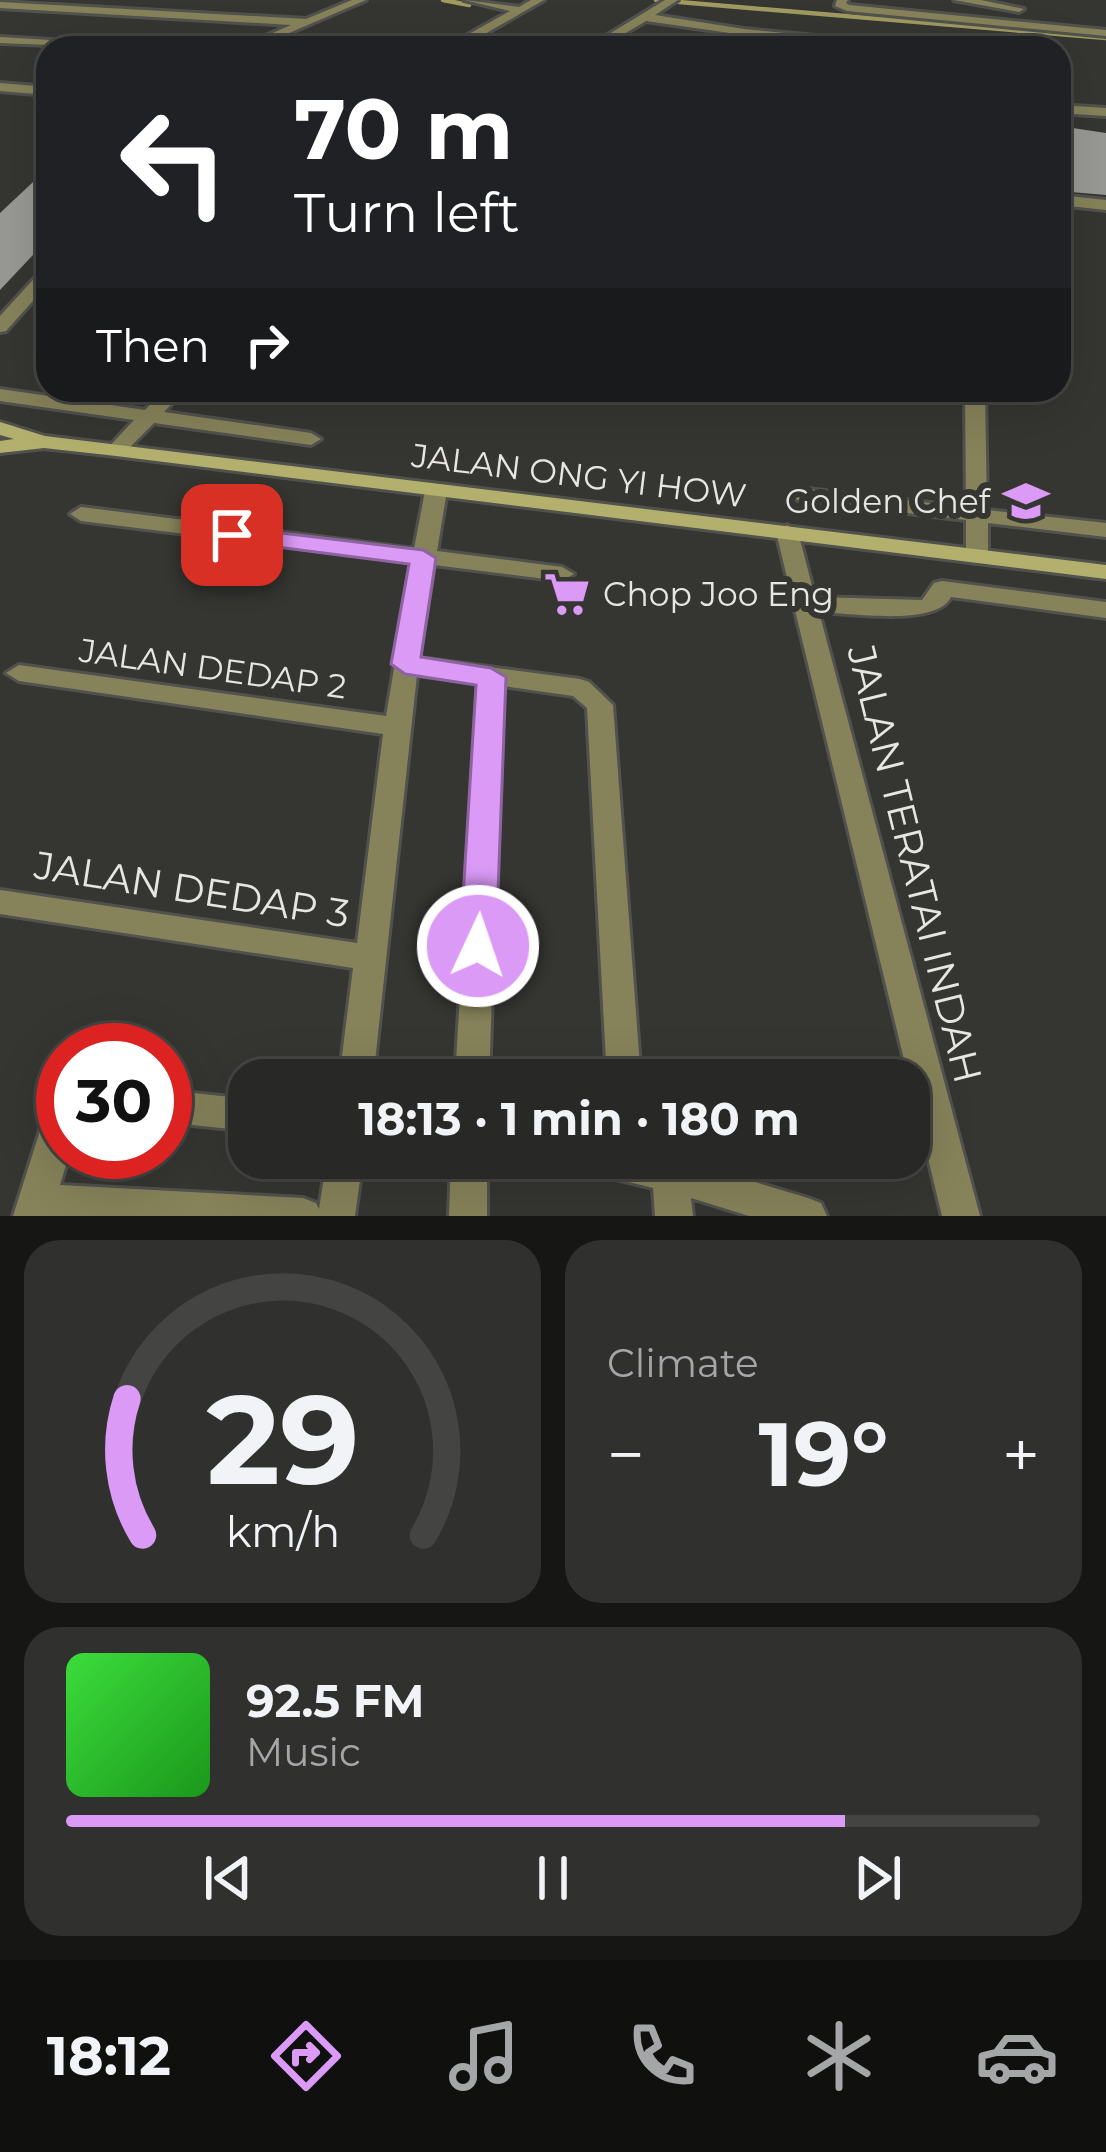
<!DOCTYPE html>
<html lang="en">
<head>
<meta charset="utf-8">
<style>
  body { margin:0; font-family:Montserrat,sans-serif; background:#30302e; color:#f1f3f6; height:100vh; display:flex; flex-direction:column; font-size:45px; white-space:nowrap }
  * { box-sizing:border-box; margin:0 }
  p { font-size:39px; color:#a5a6a7 }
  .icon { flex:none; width:66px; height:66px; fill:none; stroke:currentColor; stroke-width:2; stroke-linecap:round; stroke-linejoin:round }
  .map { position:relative; height:1216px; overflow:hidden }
  .panel { display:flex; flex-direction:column; gap:24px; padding:24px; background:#161615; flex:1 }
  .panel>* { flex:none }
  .banner { position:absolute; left:36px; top:36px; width:1035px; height:366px; border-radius:36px; box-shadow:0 12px 48px #0002,0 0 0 3px #444443; background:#202124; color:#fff; overflow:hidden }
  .speed { position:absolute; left:36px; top:1023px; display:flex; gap:24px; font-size:60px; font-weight:700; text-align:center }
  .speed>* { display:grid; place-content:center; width:156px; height:156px; border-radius:50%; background:#282826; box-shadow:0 12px 48px #0002,0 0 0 3px #444443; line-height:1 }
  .speed .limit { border:18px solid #d22; background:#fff; color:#111 }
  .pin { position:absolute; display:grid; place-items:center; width:102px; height:102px; color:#fff; margin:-51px; border-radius:24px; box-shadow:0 6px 18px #0006 }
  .me { position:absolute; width:132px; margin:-66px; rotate:3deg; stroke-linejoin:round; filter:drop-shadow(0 0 9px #0008) }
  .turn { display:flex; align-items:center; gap:42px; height:252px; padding:0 60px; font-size:54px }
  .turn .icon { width:156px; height:156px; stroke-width:2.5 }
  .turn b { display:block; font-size:84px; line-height:102px }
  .then { display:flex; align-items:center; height:114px; padding:0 60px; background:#0003; gap:24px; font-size:45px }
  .big { font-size:90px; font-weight:700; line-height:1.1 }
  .panel .tile { flex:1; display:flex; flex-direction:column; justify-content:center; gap:18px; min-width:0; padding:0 42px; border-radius:36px; background:#30302e }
  .panel .dial { align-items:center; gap:0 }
  .dial svg { height:312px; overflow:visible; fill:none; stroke:#444443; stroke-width:7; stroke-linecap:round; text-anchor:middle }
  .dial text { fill:#f1f3f6; stroke:none }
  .song { display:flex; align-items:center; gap:36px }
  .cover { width:144px; height:144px; border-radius:18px; background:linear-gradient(135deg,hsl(120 70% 55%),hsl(120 70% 35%)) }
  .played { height:12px; border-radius:6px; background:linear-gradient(90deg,#da9af6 80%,#444443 80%) }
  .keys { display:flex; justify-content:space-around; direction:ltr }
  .heat { display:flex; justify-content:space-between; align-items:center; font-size:66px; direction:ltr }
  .panel .tiles { flex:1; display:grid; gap:24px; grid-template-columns:1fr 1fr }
  .tile:last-child { grid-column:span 2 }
  .trip { position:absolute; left:228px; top:1059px; width:702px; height:120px; border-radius:36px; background:#282826; box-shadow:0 12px 48px #0002,0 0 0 3px #444443; font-weight:700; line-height:120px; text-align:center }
  .tabs { display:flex; height:192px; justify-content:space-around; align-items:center; background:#10100f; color:#a5a6a7 }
  .tabs .icon { width:84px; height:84px }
  .tabs .on { color:#da9af6 }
  .tabs b { font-size:54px; color:#f1f3f6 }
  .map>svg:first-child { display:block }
</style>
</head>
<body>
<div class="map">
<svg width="1106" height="1216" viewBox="0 0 1106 1216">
  <rect width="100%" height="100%" fill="#353532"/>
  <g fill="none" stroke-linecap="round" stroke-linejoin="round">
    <!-- stream -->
    <path stroke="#9f9a5f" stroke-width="4.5" d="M443,0l26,5
      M656,0l6,1
      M679,2l427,36"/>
  </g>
  <!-- building -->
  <path fill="#989894" d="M1059,126l47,7v62l-47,-4z
    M48,168v71l-48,51v-77z"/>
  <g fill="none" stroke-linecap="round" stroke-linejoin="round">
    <!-- minor casing -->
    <g stroke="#51514e" stroke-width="6">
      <path id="minor" d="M352,0h14l-112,48h-16l53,-23 -291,-17v-6l306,17z
        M464,0l55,7 12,-7h13l-68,39 40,9 -50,-4 -22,4 66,-37z
        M665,0h13l-23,15 89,14 195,19h-47l-148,-13 -98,-14 -46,27h-14z
        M837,0h11l-2,3 3,2 257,25v6l-259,-25 -12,-5z
        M954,0h27l43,9 -5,3z
        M0,37l118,7 6,4 -124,-5z
        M0,83l48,4v8l-48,-4z
        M1059,105l47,3v8l-47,-3z
        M1059,195l47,5v10l-47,-5z
        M48,269v15l-42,47 -6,1v-16l42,-46z
        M0,389l145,21 19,-20h21l-21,22 147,21 10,6 -10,6 -157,-22 -31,31 -7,2 -10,-6 28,-30 -134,-19z
        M965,390h20l2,120 119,13v14l-118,-14v33l-11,7 -11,-7v-36l-168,-20 -11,-6 11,-6 168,19z
        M436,485l11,6 -10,60 125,16 12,7 -12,7 -128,-16 -15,93 161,21 9,3 24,23 28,375h-34l-20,-372 -14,-12 -70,-10 -14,394h-34l23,-397 -61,-8 -44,405h-34l14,-112 -353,-54v-24l357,53 26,-209 -364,-53 -13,-8 13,-8 367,51 26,-154 -331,-41 -11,-7 11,-7 333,42 11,-58z
        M787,525l11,7 17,65 107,3 12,-17 8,-2 164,21v16l-155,-21c-15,30 -100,16 -132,15l161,604h-38l-166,-684z
        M165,1090l84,9v32l-84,-9z
        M63,1099v53h7l-10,33 243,13 13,5 3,6 8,-51h36l-8,58h-342l32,-101 6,-11z
        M451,1158h36v58h-38z
        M574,1158h101l133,40 13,5 6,13h-78l-58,-18 2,18h-38l-2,-28 -74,-18z"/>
    </g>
    <!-- secondary casing -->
    <g stroke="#51514e" stroke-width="6">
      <path id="secondary" d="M0,422l45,14 1061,129v14l-990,-123 -72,-8 -44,5v-12l14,-2 -14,-4z"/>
    </g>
    <!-- minor -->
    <use href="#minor" fill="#86835a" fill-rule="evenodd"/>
    <!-- secondary -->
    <use href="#secondary" fill="#b3af6c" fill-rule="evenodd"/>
  </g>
  <!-- route -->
  <path fill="#da9af6" stroke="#8e64a0" stroke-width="3" d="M232,527l191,23 13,8 -15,99 70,11 15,9 -10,269 -5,10 -13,5 -12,-5 -6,-10 16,-261 -71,-11 -14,-10 18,-100 -186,-24 -3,-5z"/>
  <!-- icons -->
  <defs>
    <g id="university-bare" transform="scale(3.6)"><path d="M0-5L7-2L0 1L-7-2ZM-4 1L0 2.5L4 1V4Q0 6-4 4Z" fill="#da9af6" stroke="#353532" stroke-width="2.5" paint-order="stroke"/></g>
    <g id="supermarket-bare" transform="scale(3.6)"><path d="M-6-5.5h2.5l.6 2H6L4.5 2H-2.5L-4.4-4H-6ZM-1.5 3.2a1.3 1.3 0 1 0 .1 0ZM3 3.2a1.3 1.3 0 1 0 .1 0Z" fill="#da9af6" stroke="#353532" stroke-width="2.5" paint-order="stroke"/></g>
  </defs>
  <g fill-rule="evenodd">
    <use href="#university-bare" x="1026" y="501"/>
    <use href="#supermarket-bare" x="567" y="594"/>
  </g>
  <g text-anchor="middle" stroke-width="12" stroke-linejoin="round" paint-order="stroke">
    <!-- street labels -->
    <g font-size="33" fill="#e7e6e4" stroke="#353532">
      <text transform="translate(579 475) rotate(7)" y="12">JALAN ONG YI HOW</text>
      <text transform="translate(213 668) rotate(8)" y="12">JALAN DEDAP 2</text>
    </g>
    <!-- poi labels -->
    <g font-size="33" fill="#e7e6e4" stroke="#353532" text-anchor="end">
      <text x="990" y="513">Golden Chef</text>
      <text x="603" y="606" text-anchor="start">Chop Joo Eng</text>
    </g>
    <!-- near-street labels -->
    <g font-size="39" fill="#e7e6e4" stroke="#353532">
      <text transform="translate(915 864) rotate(76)" y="14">JALAN TERATAI INDAH</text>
      <text transform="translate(192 889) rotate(9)" y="14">JALAN DEDAP 3</text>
    </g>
  </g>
</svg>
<div class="speed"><div class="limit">30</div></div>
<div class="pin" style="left:232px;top:535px;background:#d93025"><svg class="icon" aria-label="arrive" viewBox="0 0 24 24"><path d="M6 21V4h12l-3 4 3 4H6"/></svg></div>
<svg class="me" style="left:478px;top:946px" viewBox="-20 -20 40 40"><circle r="17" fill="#da9af6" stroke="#fff" stroke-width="3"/><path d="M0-11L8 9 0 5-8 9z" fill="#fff"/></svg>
<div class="trip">18:13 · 1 min · 180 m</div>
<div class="banner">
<div class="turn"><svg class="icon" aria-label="left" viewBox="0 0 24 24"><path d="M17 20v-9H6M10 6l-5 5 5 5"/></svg><div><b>70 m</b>Turn left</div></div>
<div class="then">Then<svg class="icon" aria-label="right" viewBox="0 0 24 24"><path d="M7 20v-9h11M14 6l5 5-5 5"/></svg></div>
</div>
</div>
<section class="panel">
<div class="tiles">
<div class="tile dial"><svg viewBox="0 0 100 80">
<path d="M14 69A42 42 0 1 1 86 69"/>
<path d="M14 69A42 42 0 0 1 10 34" stroke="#da9af6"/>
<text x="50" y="56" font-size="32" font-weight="700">29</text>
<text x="50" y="72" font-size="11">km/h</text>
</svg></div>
<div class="tile"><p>Climate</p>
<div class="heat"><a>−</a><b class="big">19°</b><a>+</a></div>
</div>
<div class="tile">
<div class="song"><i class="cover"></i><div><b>92.5 FM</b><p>Music</p></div></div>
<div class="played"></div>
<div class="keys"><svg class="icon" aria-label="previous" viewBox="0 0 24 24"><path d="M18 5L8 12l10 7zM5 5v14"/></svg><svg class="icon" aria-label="pause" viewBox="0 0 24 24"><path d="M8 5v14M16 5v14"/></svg><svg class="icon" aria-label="next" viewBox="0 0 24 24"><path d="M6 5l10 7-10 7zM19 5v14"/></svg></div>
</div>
</div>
</section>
<nav class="tabs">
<b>18:12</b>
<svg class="icon on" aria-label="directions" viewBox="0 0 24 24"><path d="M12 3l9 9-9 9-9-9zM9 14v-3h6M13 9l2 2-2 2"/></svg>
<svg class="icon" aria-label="music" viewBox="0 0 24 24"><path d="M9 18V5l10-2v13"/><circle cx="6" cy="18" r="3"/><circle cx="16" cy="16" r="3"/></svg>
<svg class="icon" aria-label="phone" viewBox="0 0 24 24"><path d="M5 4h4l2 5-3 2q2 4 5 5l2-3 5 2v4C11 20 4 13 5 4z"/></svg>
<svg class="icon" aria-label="climate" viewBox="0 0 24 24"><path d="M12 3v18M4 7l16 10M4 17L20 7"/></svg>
<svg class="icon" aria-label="car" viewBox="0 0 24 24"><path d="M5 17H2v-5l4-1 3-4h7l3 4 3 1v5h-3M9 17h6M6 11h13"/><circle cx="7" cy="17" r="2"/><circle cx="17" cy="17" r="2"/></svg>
</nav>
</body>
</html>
